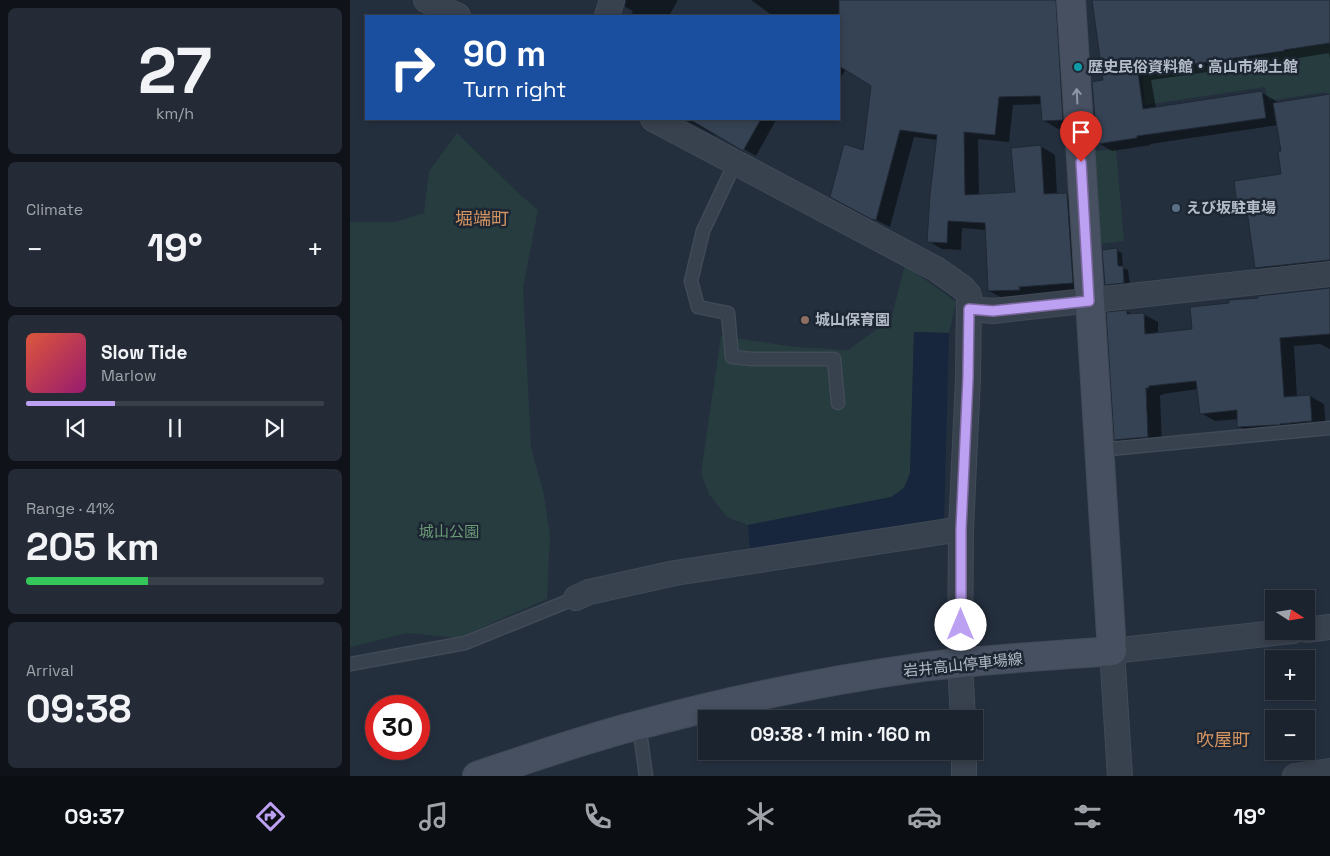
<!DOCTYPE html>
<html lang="en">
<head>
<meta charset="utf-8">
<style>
  body { margin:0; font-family:"Space Grotesk","Noto Sans JP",sans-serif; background:#242b36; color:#f1f3f6; height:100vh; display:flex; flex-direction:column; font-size:19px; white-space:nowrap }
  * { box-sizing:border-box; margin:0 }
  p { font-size:16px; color:#a0a4aa }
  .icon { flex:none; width:28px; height:28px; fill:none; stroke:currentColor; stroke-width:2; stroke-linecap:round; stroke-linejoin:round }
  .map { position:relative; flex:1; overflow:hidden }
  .drawer { display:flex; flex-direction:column; gap:8px; padding:8px; background:#0f1319; width:350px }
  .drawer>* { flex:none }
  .top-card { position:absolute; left:15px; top:15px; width:475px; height:105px; border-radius:0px; box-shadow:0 2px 8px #0003,0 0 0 1px #39404a; background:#1a4fa0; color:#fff; overflow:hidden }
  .needle { width:32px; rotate:102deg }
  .buttons { position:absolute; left:915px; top:590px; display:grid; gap:10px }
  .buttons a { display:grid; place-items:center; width:50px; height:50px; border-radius:0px; background:#1b232e; box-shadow:0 2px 8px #0003,0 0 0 1px #39404a; font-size:25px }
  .speed { position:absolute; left:15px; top:695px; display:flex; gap:10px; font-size:25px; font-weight:700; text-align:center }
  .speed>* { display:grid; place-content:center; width:65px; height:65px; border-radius:50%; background:#1b232e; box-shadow:0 2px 8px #0003,0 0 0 1px #39404a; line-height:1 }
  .speed .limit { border:8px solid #d22; background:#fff; color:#111 }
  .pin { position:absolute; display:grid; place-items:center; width:42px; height:42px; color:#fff; margin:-51px -21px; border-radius:50% 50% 50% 0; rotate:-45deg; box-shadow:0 0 5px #0007 }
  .pin .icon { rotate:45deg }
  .me { position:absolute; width:55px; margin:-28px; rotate:0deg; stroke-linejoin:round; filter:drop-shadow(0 0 4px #0008) }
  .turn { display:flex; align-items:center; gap:18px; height:105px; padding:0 15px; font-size:22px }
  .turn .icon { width:65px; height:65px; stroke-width:2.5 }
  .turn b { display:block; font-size:35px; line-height:42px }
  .big { font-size:38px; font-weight:700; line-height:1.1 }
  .drawer .card { flex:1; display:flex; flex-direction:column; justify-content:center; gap:8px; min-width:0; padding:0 18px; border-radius:8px; background:#242b36 }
  .drawer .dial { align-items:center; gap:0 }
  .dial b { font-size:65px; line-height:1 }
  .song { display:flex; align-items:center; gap:15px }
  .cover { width:60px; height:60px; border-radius:8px; background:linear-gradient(135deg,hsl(10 70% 55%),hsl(320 70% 35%)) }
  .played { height:5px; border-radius:2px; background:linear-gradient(90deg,#bca0f2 30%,#39404a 30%) }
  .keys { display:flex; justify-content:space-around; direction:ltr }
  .heat { display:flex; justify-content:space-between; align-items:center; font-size:28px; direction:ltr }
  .charge { height:8px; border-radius:4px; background:linear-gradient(90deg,#34c759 41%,#39404a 0) }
  .trip { position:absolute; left:348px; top:710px; width:285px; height:50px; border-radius:0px; background:#1b232e; box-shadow:0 2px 8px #0003,0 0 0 1px #39404a; font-weight:700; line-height:50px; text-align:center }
  .tabs { display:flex; height:80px; justify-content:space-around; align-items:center; background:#0b0e12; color:#a0a4aa }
  .tabs .icon { width:35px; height:35px }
  .tabs .active { color:#bca0f2 }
  .tabs b { font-size:22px; color:#f1f3f6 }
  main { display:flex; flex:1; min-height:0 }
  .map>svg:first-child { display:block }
</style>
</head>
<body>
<main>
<section class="drawer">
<div class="card dial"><b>27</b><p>km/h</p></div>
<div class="card"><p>Climate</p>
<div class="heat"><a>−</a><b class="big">19°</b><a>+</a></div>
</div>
<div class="card">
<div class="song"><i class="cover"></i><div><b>Slow Tide</b><p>Marlow</p></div></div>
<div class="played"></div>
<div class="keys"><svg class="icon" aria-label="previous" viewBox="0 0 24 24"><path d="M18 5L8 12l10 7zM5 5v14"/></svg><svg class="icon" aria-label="pause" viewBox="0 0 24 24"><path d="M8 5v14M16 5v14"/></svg><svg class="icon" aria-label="next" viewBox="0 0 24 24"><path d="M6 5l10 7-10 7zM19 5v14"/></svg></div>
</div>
<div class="card"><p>Range · 41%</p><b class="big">205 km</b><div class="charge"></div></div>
<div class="card"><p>Arrival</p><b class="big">09:38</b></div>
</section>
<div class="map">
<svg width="980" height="776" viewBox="0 0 980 776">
  <rect width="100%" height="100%" fill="#242f3e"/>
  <!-- green -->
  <path fill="#263c3f" d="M980,9v105l-4,-22 -57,9 -4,-14 -120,18 -3,-28 147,-26 -6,-35z
    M107,133l58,57 23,20 -15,78 8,159 13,48 6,41 -3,63 -89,39 -51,-5 -57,14v-425h45l29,-9 5,-42z
    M766,149l8,92 -24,3 -7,-93z
    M555,265l51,37 -7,31 -35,-1 -4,142 -6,14 -12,9 -144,28 -21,-8 -18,-23 -8,-21 20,-137 75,11 52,3 43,-31z"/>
  <!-- water -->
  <path fill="#17263c" d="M564,332l35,1 -5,189 -194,28 -2,-25 143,-28 13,-9 6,-15z"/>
  <!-- shadow -->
  <path fill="#0007" d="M276,0h52l-9,16h-39l3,-5 -8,-4z
    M401,0h321l5,127 -19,2 -15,-9 -1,-16 -29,1 -4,37 -31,-3 1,56 37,-2 24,-47 15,9 2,40 10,-1 14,8 6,88 -83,9 -15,-8 -3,-61 -24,-2 -1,22 -19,-1 -14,-8 10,-101 -24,-3 -24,90 -44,-22 19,-54 8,-66 -27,-16 -7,11v-64h-66z
    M743,0h237v60l-1,-7 -31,5v1l-147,21 5,28 106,-15 14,8 1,3 53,-9v174l-60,7 -14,-8 -7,-51 -10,-6 44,-36v-23l-5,-27 -128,19 1,1 -39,6 -14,-8 6,-62z
    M334,119h89l3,1 -20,36 -39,-22 -1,2z
    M766,250l6,3 1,15 5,2 2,15 -19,2 -5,-3z
    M980,289v60l-10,-5 -26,2 3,51 13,-1 14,8 2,25 -73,5 -15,-8v-7l-23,2 -14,-8 -3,-24 -35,5v1h-3l2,50 -32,3 -14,-8 11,-129 6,4 10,-1 15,8v12l36,-4 66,-31z"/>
  <!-- building -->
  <path fill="#364354" stroke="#1f2835" d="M489,0h217l7,120 -21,1 -2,-25 -41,1 -4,38 -31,-3 1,63 50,-3 -4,-44 30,-3 3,49 23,-1 6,90 -54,4 1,3 -32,1 -3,-68 -37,-2 -1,22 -20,-1 3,-48 7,-59 -37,-5 -24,90 -5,-1 -41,-22 14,-53 19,6 8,-64 -32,-20z
    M742,0h238v43l-46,7v1l-146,21 5,37 119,-18 4,27 -129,18v2l-40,6 -5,-62 11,-2z
    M980,94v166l-75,8 -8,-57 -9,1 -4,-31 47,-7 -3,-22 3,-1 -8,-48z
    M339,119h72l-18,32z
    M767,248l1,18h5l1,17 -19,2 -3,-35z
    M980,288v46l-50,4 4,59 26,-2 2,26 -32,3v1h-4l-39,2v-17l-37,4 -4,-33 -47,5v2h-3l2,49 -34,3 -8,-128 21,-2v4l17,-1 1,21 47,-5 -2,-22 39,-4v-3l29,-2v-2z"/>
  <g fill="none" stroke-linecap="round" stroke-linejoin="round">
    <!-- service casing -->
    <g stroke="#414a57" stroke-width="15">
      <path id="service" d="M385,163l-32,68 -12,50 7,26 30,6 4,44 20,2h82l4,44
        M749,450l231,-22
        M0,664l115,-21 111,-45
        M289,725l7,51"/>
    </g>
    <!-- minor casing -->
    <g stroke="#414a57" stroke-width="26">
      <path id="minor" d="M76,0l32,16
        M257,16l5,-16
        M303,119l283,150 27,19 6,7 -1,83 -7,151 -1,134 3,56
        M619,309l24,2 337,-37
        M226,598l13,-6 86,-19 286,-44
        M956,630l24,-3
        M614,751v25
        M770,776l-8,-125 181,-20
        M945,776l35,-5"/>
    </g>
    <!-- secondary casing -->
    <g stroke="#414a57" stroke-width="30">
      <path id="secondary" d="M127,776c53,-18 107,-37 162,-51 92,-25 190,-45 284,-58 63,-8 126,-11 189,-16l-41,-651"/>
    </g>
    <!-- service -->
    <use href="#service" stroke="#38414e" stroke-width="12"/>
    <!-- minor -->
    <use href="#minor" stroke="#38414e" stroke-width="24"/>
    <!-- secondary -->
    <use href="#secondary" stroke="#465061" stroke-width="28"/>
  </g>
  <!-- one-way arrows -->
  <defs><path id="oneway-shaft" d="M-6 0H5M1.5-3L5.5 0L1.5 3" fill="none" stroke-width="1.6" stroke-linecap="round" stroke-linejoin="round" transform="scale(1.25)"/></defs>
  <use stroke="#8e96a5" href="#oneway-shaft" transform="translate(727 96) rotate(-93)"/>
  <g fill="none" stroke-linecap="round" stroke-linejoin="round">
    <!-- route casing -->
    <g stroke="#7a689d" stroke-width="12">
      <path id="route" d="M611,625v-96l7,-151 1,-69 24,2 96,-10 -8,-139"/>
    </g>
    <!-- route -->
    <use href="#route" stroke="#bca0f2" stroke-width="9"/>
  </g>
  <!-- markers -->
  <circle fill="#0f9aa8" stroke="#1d2633" stroke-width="2" cx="728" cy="67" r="5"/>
  <circle fill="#5c6f8a" stroke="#1d2633" stroke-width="2" cx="826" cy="208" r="5"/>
  <circle fill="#8d6e63" stroke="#1d2633" stroke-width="2" cx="455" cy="320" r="5"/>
  <g text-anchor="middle" stroke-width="5" stroke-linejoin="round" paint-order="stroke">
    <!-- poi labels -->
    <g font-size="15" font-weight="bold" fill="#b4bcc9" stroke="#1d2633" text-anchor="start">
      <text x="738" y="72">歴史民俗資料館・高山市郷土館</text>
      <text x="836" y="213">えび坂駐車場</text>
      <text x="465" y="325">城山保育園</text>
    </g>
    <!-- park labels -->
    <g font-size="15" fill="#6b9a76" stroke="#1d2633">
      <text x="99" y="537">城山公園</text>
    </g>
    <!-- street labels -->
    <g font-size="15" fill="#b4bcc9" stroke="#1d2633">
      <text transform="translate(613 665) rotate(-6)" y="5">岩井高山停車場線</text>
    </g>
    <!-- quarter labels -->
    <g font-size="18" fill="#d59563" stroke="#1d2633">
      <text x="132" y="225">堀端町</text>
      <text x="873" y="746">吹屋町</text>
    </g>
  </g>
</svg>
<div class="buttons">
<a><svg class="needle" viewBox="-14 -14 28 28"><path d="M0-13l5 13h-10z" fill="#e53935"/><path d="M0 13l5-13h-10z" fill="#a0a4aa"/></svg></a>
<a>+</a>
<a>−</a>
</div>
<div class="speed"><div class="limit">30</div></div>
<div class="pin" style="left:731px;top:162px;background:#d93025"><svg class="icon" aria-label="arrive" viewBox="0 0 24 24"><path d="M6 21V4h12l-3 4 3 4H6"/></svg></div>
<svg class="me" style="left:611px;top:625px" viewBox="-20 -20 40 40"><circle r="19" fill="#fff"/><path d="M0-13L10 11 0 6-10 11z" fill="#bca0f2"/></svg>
<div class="trip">09:38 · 1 min · 160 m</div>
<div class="top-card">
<div class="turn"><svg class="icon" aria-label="right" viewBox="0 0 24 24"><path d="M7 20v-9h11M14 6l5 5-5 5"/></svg><div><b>90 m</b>Turn right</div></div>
</div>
</div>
</main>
<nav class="tabs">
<b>09:37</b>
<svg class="icon active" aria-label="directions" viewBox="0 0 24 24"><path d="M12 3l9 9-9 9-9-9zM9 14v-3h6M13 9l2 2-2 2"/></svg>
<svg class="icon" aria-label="music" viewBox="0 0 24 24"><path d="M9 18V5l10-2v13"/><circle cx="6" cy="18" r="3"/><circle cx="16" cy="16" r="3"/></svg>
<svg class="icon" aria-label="phone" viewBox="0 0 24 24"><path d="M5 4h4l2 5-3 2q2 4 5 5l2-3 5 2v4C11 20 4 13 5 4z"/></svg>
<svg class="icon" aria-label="climate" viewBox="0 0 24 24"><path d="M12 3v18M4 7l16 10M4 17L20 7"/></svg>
<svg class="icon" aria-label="car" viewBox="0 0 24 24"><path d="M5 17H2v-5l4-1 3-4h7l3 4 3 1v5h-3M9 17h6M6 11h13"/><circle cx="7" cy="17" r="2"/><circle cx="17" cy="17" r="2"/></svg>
<svg class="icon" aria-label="filters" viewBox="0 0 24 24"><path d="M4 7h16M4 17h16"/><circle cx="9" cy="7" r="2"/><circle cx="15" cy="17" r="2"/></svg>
<b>19°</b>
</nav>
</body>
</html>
